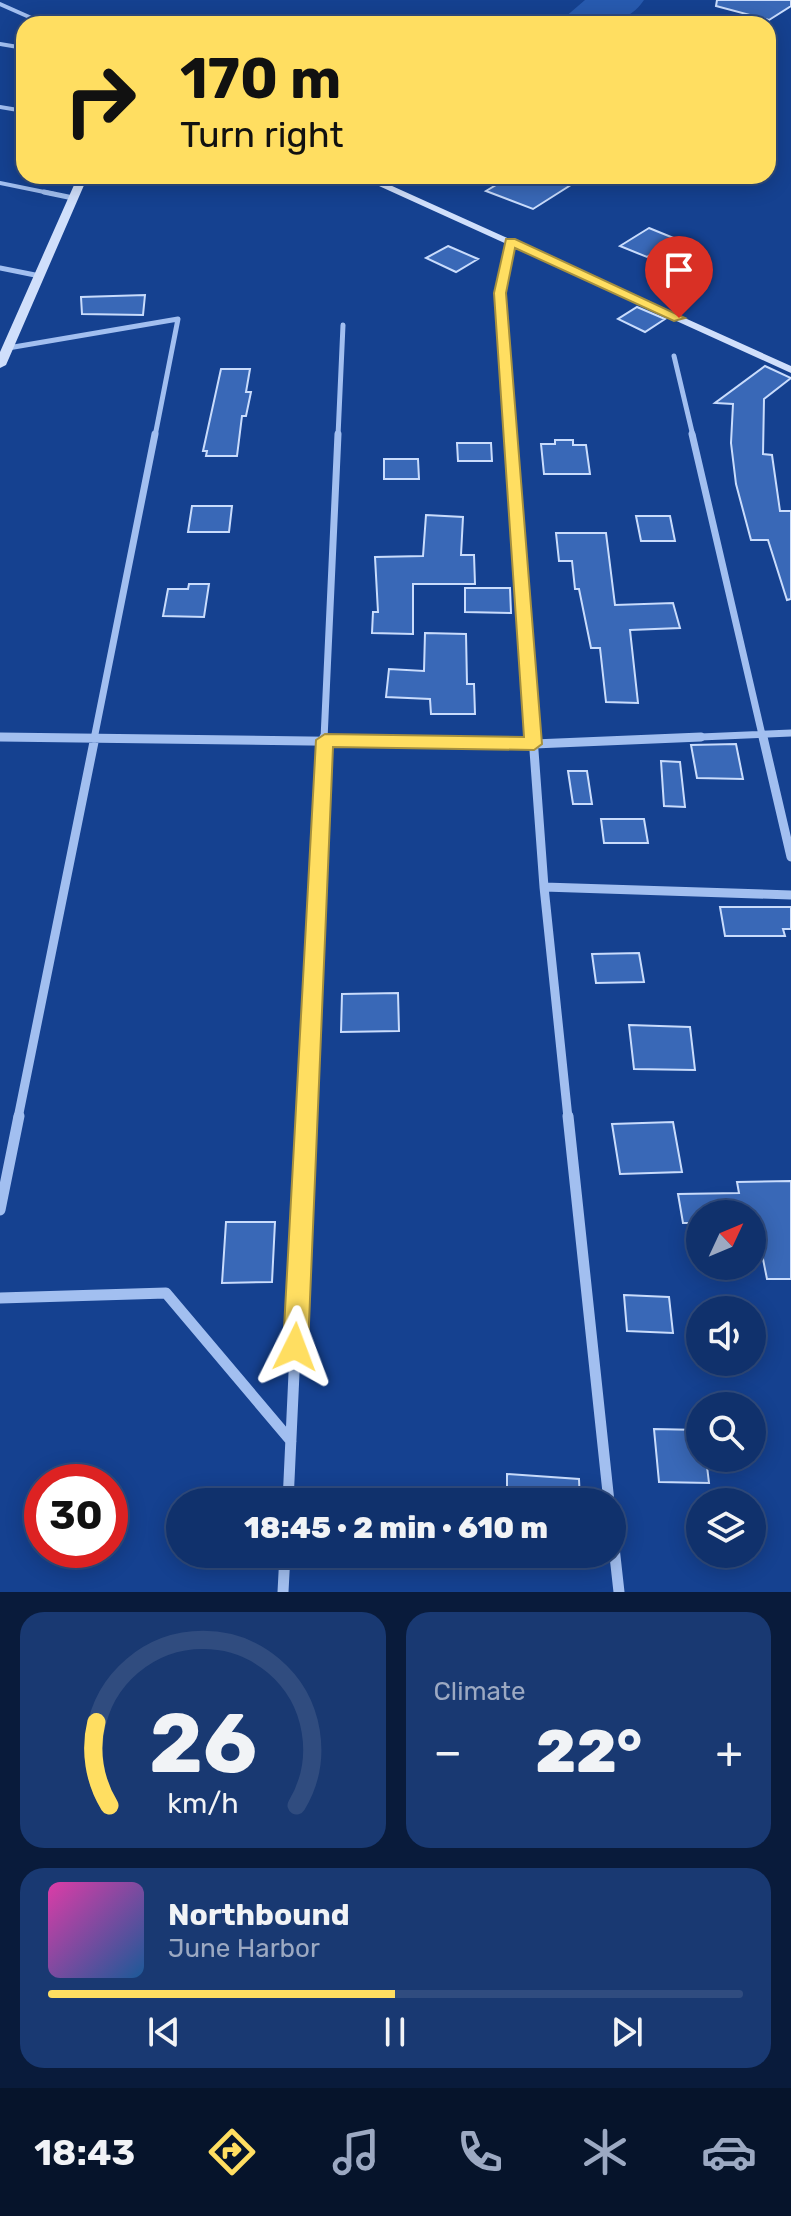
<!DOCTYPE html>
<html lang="en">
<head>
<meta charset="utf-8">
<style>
  body { margin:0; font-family:Rubik,sans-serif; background:#193972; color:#f1f3f6; height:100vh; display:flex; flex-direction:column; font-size:30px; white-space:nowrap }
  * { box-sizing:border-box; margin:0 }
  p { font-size:26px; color:#9ca9c2 }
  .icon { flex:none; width:44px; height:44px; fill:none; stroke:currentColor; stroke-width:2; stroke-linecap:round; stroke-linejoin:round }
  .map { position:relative; height:1592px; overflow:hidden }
  .details { display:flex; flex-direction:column; gap:20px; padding:20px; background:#091b3b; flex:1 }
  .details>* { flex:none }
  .top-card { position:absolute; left:16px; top:16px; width:760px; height:168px; border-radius:24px; box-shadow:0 4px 20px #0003,0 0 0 2px #304c7f; background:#ffde61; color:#111; overflow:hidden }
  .needle { width:52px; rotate:46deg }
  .fabs { position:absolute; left:686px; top:1200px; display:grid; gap:16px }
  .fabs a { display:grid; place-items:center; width:80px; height:80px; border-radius:50%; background:#10316c; box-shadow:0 4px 20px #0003,0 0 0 2px #304c7f; font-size:40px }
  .speed { position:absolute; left:24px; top:1464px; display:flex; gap:16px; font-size:40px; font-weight:700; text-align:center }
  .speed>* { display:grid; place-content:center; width:104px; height:104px; border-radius:50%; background:#10316c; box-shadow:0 4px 20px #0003,0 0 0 2px #304c7f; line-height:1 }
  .speed .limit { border:12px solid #d22; background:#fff; color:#111 }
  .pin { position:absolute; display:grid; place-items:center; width:68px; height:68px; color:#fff; margin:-82px -34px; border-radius:50% 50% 50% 0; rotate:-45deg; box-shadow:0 0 8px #0007 }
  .pin .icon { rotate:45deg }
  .me { position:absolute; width:88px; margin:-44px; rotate:3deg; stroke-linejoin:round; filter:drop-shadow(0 0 6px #0008) }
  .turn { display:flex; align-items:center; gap:28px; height:168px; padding:0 32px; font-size:36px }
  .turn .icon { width:104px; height:104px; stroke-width:2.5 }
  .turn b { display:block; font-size:56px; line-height:68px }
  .big { font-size:60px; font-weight:800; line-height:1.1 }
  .details .card { flex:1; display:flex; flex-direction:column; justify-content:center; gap:12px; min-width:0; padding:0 28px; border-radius:24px; background:#193972 }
  .details .dial { align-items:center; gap:0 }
  .dial svg { height:208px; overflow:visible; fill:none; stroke:#304c7f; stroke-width:7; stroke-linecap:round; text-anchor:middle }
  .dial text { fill:#f1f3f6; stroke:none }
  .song { display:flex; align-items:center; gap:24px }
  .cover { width:96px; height:96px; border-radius:12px; background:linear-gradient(135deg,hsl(320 70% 55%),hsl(210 70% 35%)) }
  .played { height:8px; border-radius:4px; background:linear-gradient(90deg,#ffde61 50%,#304c7f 50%) }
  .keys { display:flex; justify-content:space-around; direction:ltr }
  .heat { display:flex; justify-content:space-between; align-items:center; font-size:44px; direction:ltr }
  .details .tiles { flex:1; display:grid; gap:20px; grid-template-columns:1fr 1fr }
  .card:last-child { grid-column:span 2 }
  .trip { position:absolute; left:166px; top:1488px; width:460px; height:80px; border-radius:40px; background:#10316c; box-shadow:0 4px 20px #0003,0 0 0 2px #304c7f; font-weight:800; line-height:80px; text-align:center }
  .dock { display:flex; height:128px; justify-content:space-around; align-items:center; background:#06142b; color:#9ca9c2 }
  .dock .icon { width:56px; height:56px }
  .dock .selected { color:#ffde61 }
  .dock b { font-size:36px; color:#f1f3f6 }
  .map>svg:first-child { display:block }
</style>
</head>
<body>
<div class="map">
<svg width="791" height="1592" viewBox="0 0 791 1592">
  <rect width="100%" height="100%" fill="#154190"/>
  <!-- green -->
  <path fill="#275aaf" d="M585,0h59c-20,30 -55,24 -87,24z"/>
  <!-- building -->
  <path fill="#3968b7" stroke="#c9dcfc" stroke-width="2" d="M717,0h74v6l-22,14 -53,-14z
    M511,176h74l-52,33 -47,-18z
    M649,228l27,11 -29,18 -27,-11z
    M448,246l30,13 -22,13 -30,-14z
    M145,295l-2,20 -61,-1 -1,-17z
    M637,307l28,12 -20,13 -27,-13z
    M765,366l26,12 -27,21 -1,55 9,1 8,56h11v88l-4,1 -19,-60h-17l-15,-56 -5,-41 2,-39 -18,-1z
    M221,369h29l-4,23h5l-5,24h-4l-5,40h-31l1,-5h-4z
    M555,440h18v5h13l4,29h-46l-3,-30h14z
    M457,443h34l1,18h-34z
    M384,459h34l1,20h-35z
    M192,506h40l-3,26h-41z
    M426,515l37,2 -2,38h13l1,29h-62v50l-41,-1 1,-21h5l-3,-55 48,-1z
    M636,516h34l5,25h-34z
    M556,533h50l9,72 58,-2 7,25 -50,2 8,73 -32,-1 -6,-54h-9l-12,-59h-4l-3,-28h-13z
    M189,584h20l-5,33 -41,-1 5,-27h20z
    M465,588h45l1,25 -46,-1z
    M425,633l41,1 1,50h7l1,30h-44l-1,-15 -44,-2 3,-28 35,2z
    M736,744l7,35 -46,-1 -6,-33z
    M661,761l19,1 5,45 -21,-1z
    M568,771h19l5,33h-19z
    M601,819h43l4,24h-44z
    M720,907h71v22h-8l2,7h-60z
    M639,953l5,29 -48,1 -4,-29z
    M398,993l1,38 -58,1 1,-38z
    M629,1025l61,2 5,43 -61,-1z
    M673,1122l9,50 -62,2 -8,-50z
    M791,1181v98h-24l-13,-65h-54v9h-17l-5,-29 61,-1 -2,-11z
    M226,1222h49l-3,60 -50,1z
    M624,1295l45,2 4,36 -46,-2z
    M654,1429l46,1v28h6l3,25 -50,-1z
    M507,1474l72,5 1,23h-73z"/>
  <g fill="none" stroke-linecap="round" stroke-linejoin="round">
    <!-- street-far4 -->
    <path stroke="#a2bff0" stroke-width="4" d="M0,4l45,20
      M0,44l24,4
      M0,107l24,4
      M0,183l54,11"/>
    <!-- street-far3 -->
    <path stroke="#a2bff0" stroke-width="5" d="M44,192l29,6
      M510,242l-10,51 11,143
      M0,268l40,8
      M8,348l170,-29 -23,117
      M674,356l19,80
      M338,436l5,-111"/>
    <!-- street-far2 -->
    <path stroke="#a2bff0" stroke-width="7" d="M510,434l23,305
      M692,434l71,305
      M0,737l141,2
      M94,739l61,-305
      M324,739l14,-305
      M654,739l137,-6"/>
    <!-- street-far1 -->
    <path stroke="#a2bff0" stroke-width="9" d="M0,737l534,7 167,-7
      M533,737l11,150 24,231
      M763,737l28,120
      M544,887l247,8
      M18,1118l77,-381
      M306,1118l18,-381"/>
    <!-- street -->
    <path stroke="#a2bff0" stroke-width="11" d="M568,1116l41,386
      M0,1210l19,-94
      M0,1298l166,-5 125,148
      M288,1502l18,-386
      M612,1529l7,63
      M283,1592l2,-38"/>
    <!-- secondary -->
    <path fill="#d0dffb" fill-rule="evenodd" d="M78,176h10l-82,189 -6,3v-16z
      M357,176h13l421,190v7z"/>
  </g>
  <!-- route -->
  <path fill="#ffde61" stroke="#a6903f" stroke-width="2" d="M506,239h9l170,79 -11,3 -159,-73 -9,45 36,451 -8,6 -201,-3 -25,600 -4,9 -9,4 -9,-4 -3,-9 33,-607 9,-6 199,3 -30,-444z"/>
</svg>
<div class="fabs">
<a><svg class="needle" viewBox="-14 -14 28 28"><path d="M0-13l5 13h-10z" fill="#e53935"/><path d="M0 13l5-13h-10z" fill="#9ca9c2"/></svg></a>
<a><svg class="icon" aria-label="sound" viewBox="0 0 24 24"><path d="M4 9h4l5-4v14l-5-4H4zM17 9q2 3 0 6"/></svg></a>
<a><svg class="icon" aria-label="search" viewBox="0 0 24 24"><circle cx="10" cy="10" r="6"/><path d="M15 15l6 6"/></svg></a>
<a><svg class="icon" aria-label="layers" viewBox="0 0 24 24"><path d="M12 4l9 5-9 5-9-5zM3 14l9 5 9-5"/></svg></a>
</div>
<div class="speed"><div class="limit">30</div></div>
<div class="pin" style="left:679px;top:318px;background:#d93025"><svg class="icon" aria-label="arrive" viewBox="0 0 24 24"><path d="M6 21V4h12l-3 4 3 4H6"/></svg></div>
<svg class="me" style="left:295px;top:1347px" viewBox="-20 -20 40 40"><path d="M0-17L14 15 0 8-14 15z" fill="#ffde61" stroke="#fff" stroke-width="4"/></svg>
<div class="trip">18:45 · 2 min · 610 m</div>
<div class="top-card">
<div class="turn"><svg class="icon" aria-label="right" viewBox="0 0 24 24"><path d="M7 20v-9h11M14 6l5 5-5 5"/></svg><div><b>170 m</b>Turn right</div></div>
</div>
</div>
<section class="details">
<div class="tiles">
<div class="card dial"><svg viewBox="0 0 100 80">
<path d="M14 69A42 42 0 1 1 86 69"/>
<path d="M14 69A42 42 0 0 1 9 37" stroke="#ffde61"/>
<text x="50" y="56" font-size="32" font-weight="700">26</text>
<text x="50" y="72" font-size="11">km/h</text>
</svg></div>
<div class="card"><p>Climate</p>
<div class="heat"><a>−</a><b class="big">22°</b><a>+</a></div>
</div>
<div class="card">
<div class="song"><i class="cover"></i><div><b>Northbound</b><p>June Harbor</p></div></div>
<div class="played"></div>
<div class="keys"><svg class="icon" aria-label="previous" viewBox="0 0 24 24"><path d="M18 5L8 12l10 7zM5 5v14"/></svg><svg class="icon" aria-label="pause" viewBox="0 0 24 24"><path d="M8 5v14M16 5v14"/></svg><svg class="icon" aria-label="next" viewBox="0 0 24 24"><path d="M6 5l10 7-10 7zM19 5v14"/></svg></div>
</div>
</div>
</section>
<nav class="dock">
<b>18:43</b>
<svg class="icon selected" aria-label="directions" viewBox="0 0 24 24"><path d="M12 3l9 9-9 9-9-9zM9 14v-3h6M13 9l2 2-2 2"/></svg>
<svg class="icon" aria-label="music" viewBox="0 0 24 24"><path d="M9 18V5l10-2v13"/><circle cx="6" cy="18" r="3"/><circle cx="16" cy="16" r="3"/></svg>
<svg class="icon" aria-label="phone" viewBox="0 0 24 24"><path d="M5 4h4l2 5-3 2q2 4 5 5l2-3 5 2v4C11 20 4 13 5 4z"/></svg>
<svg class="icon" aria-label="climate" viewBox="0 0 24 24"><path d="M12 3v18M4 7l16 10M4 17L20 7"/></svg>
<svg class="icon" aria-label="car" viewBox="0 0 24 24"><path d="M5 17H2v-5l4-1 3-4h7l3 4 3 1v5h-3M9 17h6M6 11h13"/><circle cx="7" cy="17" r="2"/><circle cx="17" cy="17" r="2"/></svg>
</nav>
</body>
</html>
